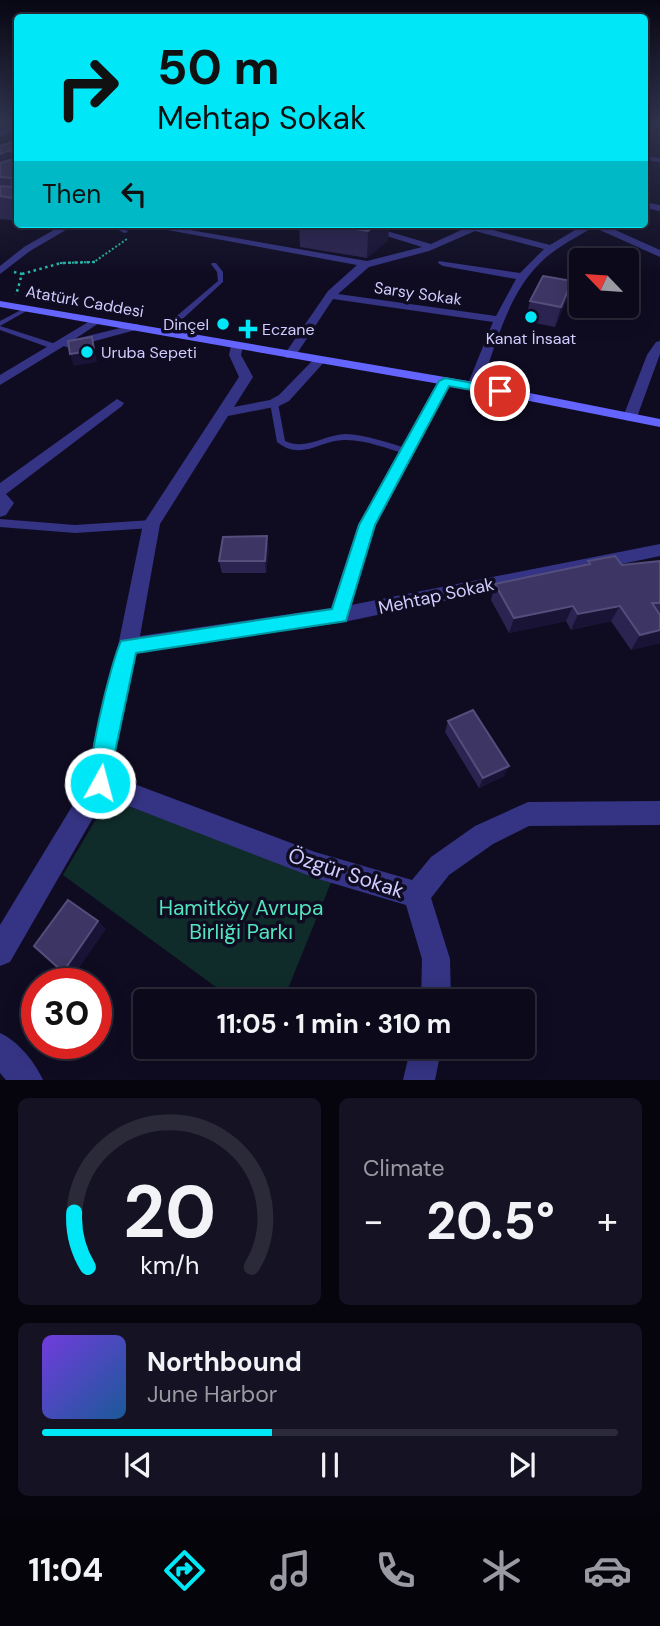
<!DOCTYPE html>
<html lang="en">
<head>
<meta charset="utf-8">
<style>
  body { margin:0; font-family:"DM Sans",sans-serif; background:#141223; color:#f1f3f6; height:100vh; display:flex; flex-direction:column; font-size:26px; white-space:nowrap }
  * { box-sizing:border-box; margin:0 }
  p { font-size:23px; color:#9a9aa2 }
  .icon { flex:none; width:38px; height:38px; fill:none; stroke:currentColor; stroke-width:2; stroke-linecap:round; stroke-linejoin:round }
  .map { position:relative; height:1080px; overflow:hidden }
  .sheet { display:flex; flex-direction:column; gap:18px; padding:18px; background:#06050e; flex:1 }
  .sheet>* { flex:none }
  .banner { position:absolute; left:14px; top:14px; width:634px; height:214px; border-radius:7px; box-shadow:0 4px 18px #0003,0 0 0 2px #2b2a39; background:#00e8f8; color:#111; overflow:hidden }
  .needle { width:46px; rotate:295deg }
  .fabs { position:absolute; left:569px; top:248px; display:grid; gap:14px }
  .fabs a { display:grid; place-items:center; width:70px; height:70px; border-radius:7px; background:#0b091a; box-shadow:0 4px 18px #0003,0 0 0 2px #2b2a39; font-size:35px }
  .speed { position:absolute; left:21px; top:968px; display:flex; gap:14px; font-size:35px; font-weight:700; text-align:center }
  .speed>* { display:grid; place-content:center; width:91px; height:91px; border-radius:50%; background:#0b091a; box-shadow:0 4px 18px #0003,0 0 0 2px #2b2a39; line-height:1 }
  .speed .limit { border:10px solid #d22; background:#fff; color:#111 }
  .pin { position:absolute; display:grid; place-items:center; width:60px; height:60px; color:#fff; margin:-30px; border:4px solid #fff; border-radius:50%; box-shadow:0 2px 7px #0007 }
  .me { position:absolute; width:77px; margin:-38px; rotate:7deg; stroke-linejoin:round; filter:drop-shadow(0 0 5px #0008) }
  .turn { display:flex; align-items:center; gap:24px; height:147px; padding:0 28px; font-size:32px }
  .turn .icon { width:91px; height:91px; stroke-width:2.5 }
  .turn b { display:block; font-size:49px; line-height:60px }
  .then { display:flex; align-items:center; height:66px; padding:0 28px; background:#0003; gap:14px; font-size:26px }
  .big { font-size:52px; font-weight:700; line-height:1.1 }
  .sheet .tile { flex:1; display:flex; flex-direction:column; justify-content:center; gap:10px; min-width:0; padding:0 24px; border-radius:10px; background:#141223 }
  .sheet .dial { align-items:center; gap:0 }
  .dial svg { height:182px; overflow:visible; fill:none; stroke:#2b2a39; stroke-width:7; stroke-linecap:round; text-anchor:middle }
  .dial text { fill:#f1f3f6; stroke:none }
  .song { display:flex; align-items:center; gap:21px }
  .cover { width:84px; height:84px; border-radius:10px; background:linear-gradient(135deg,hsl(260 70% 55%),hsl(210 70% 35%)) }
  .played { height:7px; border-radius:4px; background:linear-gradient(90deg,#00e8f8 40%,#2b2a39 40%) }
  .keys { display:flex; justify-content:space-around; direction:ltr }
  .heat { display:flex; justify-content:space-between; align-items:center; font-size:38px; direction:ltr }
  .sheet .tiles { flex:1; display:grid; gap:18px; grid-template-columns:1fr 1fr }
  .tile:last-child { grid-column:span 2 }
  .trip { position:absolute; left:133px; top:989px; width:402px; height:70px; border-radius:7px; background:#0b091a; box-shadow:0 4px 18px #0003,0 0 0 2px #2b2a39; font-weight:700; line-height:70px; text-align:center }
  .tabs { display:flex; height:112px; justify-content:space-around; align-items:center; background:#04040a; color:#9a9aa2 }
  .tabs .icon { width:49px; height:49px }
  .tabs .current { color:#00e8f8 }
  .tabs b { font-size:32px; color:#f1f3f6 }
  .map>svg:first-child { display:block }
</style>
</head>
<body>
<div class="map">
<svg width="660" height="1080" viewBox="0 0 660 1080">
  <rect width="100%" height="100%" fill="#0f0c22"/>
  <!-- green -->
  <path fill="#0f2c2a" d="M108,799l224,81 -49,121h-48l-172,-126z"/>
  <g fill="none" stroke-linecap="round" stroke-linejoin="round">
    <!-- path-far1 -->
    <path stroke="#27b9ab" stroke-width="2" stroke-dasharray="2 2" stroke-linecap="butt" d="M60,263l34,-1 33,-23"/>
    <!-- path -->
    <path stroke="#27b9ab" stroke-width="2.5" stroke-dasharray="2.5 3.5" stroke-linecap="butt" d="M14,272l8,2 -6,21
      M22,274l39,-11 34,-1"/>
    <!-- lane -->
    <path fill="#353484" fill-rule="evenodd" d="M108,224h7l14,8 -5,1z
      M212,263h4l7,9v10l-58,53h-6v-4l59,-50 -1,-9 -6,-8z
      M25,308l5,1 -30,17 59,19v4h-6l-53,-19v-9z
      M271,401h6l1,2 7,38c21,10 38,-6 60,-7 21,0 45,10 65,15l2,2 -5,3c-20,-5 -40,-14 -61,-14 -25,-1 -44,22 -69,2l-7,-39z
      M0,519l75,6 77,-5 5,4 -5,4 -77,5 -75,-6z"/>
    <!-- street -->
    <path fill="#353484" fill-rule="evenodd" d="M18,124v5l-18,7v-4z
      M644,156l16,2v4l-16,-2z
      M644,202l16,3v6l-16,-3z
      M64,224h12l-46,27 -30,23v-8l24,-19z
      M135,224h21l211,37 55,-14 -74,-23h15l68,20 43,-20h12l-4,3 68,18 35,-21h17l58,26v7l-67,-30c-19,12 -38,21 -53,36 -32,31 -44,82 -59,123l-7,4 -7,-4 26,-64 -160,-23 -39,59h-8l-2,-3 44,-64 29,-26zM475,231l69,18 -24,24 -81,-12 -1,2 5,3 73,13 -20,37 -158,-22 31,-27 60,-16z
      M95,318l6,3 -2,2 -24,16 62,-15 6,4 -74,20 -5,-2 -64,39v-10z
      M660,341v13l-23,63 -7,4 -5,-1 -2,-3 24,-62 9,-13z
      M237,342l6,4 -2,9 12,22 -19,30 36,-7 9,-5 37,-38 4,-1 6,4 -37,41 -10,5 -51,10 -68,108 -20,112 191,-28 27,-83 80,-144 7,-4 7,4 -76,144 -25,80 309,-61v12l-321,67 -203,30 -21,91 -2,32 202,76 97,28 19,-23 44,-31 53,-24 132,-1v24l-131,1 -36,18 -44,31 -18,23 19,61 1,42h-30l1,-42 -16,-54 -91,-27 -210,-81 -95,165 -10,4v-41l88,-145 5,-36 25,-98 25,-122 96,-147 -10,-22 2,-9z
      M117,399l7,4 -2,3 -116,88 8,9 -8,12 -6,2v-34z
      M0,1033c18,8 35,29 43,47h-37l-6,-7z
      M411,1046h31l-7,34h-32z"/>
    <!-- secondary -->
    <path fill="#6465ff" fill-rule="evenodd" d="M0,301l474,81 186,37v8l-186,-37 -474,-83z"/>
  </g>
  <!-- wall -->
  <path fill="#2b2451" d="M18,140v81l-18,-2v-73z
    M35,224h19l-4,2z
    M299,224h90l-1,16 -21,18 -67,-11z
    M567,300l-12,27 -30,-6 5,-20z
    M269,549l-3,24h-44l-3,-12z
    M588,561l34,4 38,-4v82l-29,7 -20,-29 -40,9 -5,-9 -57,12 -18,-33 4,-16 91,-19z
    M448,721l56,55 -25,12 -34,-56z"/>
  <!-- shaded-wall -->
  <path fill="#191336" d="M0,149l10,1 7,22 -17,5z
    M377,224h12l-1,16 -21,18 1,-27z
    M572,281l-5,19 -12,27 6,-20z
    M92,337l5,25 -23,4 -4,-12z
    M267,536l2,13 -3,24 -1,-12z
    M573,606l-7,15 -57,12 5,-15z
    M620,606l-9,15 -40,9 7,-16z
    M660,630v13l-29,7 9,-15z
    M509,766l-5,10 -25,12 4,-10z
    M98,921l8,8 -34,49 -9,-6z"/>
  <!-- building -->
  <path fill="#3d3664" stroke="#544e7c" stroke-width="2" d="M18,140v59l-18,-3v-10l12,1 1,-9 -13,-1v-14l13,-4 1,-6 -4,-3 -10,4v-8z
    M324,224h53l-9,7z
    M543,276l29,5 -11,26 -31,-6z
    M92,337l2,13 -24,4 -2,-13z
    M267,536l-2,25h-46l4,-24z
    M615,556l7,9 38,-4v42h-8l8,12v15l-20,5 -20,-29 -42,8 -5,-8 -59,12 -19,-34 95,-20 -2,-3z
    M473,710l36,56 -26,12 -35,-57z
    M68,900l30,21 -35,51 -29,-26z"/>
  <!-- sky -->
  <linearGradient id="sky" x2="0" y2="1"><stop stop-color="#080713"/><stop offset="0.45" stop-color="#31344f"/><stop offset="1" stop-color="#31344f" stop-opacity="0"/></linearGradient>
  <rect width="660" height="274" fill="url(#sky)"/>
  <!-- route -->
  <path fill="#00e8f8" stroke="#0097a1" stroke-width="2" d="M445,378l55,10 6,3 -6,4 -51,-9 -74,139 -29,96 -210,32 -29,137 -7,3 -8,-3c-8,-19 19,-128 29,-149l211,-32 27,-84 80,-144z"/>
  <!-- markers -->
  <g fill="#00e8f8" stroke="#0f0c22" stroke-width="2.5">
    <circle cx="531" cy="317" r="7"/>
    <circle cx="223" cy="324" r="7"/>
    <path d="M244.5 318.5h7v7h7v7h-7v7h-7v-7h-7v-7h7z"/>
    <circle cx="87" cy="352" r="7"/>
  </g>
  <g text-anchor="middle" stroke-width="7" stroke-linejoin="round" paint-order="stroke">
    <!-- far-street labels -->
    <g font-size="16" fill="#d1cdff" stroke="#0f0c22">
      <text transform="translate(418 293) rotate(8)" y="6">Sarsy Sokak</text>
      <text transform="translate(85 301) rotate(10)" y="6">Atatürk Caddesi</text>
    </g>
    <!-- far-poi labels -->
    <g font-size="16" fill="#d1cdff" stroke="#0f0c22" text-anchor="start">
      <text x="209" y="330" text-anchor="end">Dinçel</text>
      <text x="262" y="335">Eczane</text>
      <text x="531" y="344" text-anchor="middle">Kanat İnsaat</text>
      <text x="101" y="358">Uruba Sepeti</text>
    </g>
    <!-- street labels -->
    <g font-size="18" fill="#d1cdff" stroke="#0f0c22">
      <text transform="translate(436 596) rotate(-12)" y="6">Mehtap Sokak</text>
    </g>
    <!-- near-street labels -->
    <g font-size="21" fill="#d1cdff" stroke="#0f0c22">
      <text transform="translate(346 873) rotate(18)" y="7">Özgür Sokak</text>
    </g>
    <!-- near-park labels -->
    <g font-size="21" fill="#53e5bc" stroke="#0f0c22">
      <text x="241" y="915">Hamitköy Avrupa<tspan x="241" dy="24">Birliği Parkı</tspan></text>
    </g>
  </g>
</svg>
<div class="fabs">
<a><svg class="needle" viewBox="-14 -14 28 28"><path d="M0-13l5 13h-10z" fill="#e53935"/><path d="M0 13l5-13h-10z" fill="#9a9aa2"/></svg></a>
</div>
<div class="speed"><div class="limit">30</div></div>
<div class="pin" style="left:500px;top:391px;background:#d93025"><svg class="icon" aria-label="arrive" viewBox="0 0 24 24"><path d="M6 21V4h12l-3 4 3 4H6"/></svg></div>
<svg class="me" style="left:100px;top:783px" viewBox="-20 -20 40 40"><circle r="17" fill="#00e8f8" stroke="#fff" stroke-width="3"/><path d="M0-11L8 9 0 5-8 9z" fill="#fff"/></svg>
<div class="trip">11:05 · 1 min · 310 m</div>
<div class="banner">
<div class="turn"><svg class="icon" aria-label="right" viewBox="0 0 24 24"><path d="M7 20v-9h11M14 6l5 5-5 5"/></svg><div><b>50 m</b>Mehtap Sokak</div></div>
<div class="then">Then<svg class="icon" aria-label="left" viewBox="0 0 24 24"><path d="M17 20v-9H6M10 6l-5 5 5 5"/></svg></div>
</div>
</div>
<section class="sheet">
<div class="tiles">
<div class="tile dial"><svg viewBox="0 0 100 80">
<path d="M14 69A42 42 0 1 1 86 69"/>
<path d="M14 69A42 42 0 0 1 8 45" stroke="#00e8f8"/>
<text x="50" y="56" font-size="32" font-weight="700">20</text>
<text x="50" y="72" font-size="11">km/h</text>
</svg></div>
<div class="tile"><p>Climate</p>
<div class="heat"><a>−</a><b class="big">20.5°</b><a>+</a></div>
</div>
<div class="tile">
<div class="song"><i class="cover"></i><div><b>Northbound</b><p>June Harbor</p></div></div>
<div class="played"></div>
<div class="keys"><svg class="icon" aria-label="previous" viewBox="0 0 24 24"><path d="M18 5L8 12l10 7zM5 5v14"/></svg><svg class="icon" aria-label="pause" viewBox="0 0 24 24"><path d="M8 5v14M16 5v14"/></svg><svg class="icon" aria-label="next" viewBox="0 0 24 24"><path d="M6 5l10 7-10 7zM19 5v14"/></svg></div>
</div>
</div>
</section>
<nav class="tabs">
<b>11:04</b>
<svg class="icon current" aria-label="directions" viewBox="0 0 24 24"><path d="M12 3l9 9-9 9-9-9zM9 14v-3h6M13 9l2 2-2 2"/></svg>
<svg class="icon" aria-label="music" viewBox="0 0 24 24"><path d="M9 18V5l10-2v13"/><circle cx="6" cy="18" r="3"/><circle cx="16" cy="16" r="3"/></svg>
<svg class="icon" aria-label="phone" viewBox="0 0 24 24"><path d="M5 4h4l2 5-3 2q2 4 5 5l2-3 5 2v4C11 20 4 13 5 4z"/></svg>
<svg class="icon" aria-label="climate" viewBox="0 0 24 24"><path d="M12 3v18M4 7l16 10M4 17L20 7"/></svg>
<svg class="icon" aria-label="car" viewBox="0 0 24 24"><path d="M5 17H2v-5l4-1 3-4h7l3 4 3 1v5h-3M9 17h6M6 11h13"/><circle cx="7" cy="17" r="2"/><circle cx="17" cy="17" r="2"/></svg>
</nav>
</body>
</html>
